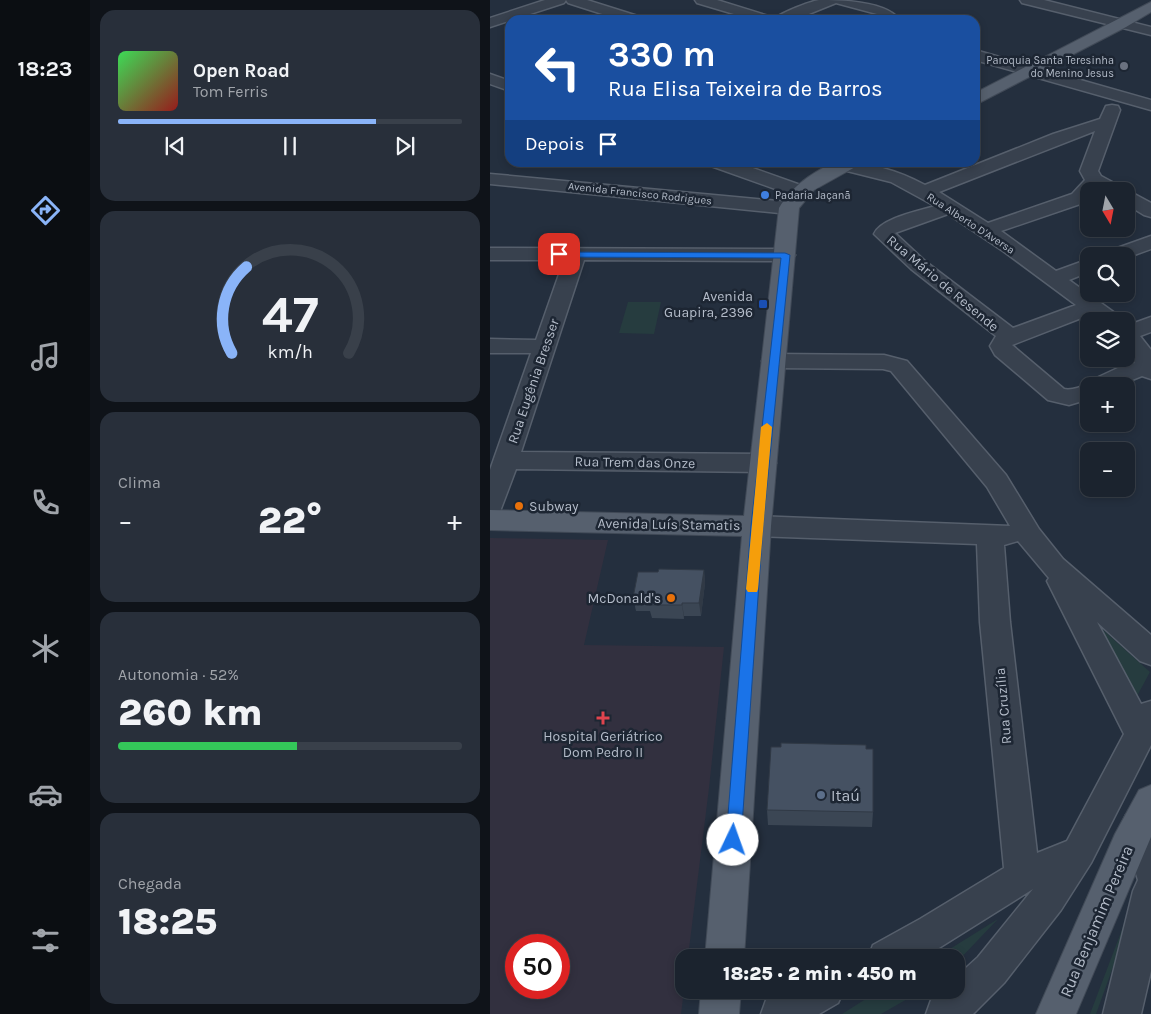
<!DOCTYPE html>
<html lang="pt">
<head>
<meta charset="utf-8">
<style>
  body { margin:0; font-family:Karla,sans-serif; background:#282f3a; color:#f1f3f6; height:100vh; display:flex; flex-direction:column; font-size:19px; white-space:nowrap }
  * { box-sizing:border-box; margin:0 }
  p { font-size:16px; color:#a0a4aa }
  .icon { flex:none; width:28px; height:28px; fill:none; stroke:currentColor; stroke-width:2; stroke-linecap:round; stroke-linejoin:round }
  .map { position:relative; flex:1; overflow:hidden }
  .panel { display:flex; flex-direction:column; gap:10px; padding:10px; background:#0f1319; width:400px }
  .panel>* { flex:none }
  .guide { position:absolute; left:15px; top:15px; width:475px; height:152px; border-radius:15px; box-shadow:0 2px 8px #0003,0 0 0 1px #39404a; background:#1a4fa0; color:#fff; overflow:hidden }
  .needle { width:32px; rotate:170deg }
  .tools { position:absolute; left:590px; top:182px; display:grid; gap:10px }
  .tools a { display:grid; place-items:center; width:55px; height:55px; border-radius:10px; background:#1b232e; box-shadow:0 2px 8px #0003,0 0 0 1px #39404a; font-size:25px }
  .speed { position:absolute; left:15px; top:934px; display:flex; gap:10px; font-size:25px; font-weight:700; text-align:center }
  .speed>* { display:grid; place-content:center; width:65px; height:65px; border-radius:50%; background:#1b232e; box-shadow:0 2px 8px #0003,0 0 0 1px #39404a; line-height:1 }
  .speed .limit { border:8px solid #d22; background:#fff; color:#111 }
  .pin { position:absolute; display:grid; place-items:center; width:42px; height:42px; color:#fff; margin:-21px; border-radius:10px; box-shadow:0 2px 8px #0006 }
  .me { position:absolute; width:55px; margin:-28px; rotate:3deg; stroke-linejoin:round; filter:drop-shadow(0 0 4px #0008) }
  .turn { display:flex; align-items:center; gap:18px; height:105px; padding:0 20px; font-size:22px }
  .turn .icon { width:65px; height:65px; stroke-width:2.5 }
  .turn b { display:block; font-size:35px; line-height:42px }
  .then { display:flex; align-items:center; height:48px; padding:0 20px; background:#0003; gap:10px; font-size:19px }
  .big { font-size:38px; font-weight:800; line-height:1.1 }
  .panel .tile { flex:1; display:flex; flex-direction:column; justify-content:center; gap:8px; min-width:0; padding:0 18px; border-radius:15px; background:#282f3a }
  .panel .dial { align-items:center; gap:0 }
  .dial svg { height:130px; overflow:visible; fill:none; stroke:#39404a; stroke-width:7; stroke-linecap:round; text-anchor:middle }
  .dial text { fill:#f1f3f6; stroke:none }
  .song { display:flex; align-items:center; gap:15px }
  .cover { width:60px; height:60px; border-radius:8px; background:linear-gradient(135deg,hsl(130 70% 55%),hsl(0 70% 35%)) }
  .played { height:5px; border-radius:2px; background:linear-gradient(90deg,#8ab4f8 75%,#39404a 75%) }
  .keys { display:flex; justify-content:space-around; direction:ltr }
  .heat { display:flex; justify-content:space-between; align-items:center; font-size:28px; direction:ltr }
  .charge { height:8px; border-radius:4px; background:linear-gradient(90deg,#34c759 52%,#39404a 0) }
  .trip { position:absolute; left:185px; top:949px; width:290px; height:50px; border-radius:15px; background:#1b232e; box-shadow:0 2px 8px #0003,0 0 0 1px #39404a; font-weight:800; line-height:50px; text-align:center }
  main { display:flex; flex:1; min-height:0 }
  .dock { display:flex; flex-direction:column; width:90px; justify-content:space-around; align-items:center; background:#0b0e12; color:#a0a4aa }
  .dock .icon { width:35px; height:35px }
  .dock .current { color:#8ab4f8 }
  .dock b { font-size:22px; color:#f1f3f6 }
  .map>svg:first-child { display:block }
</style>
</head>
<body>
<main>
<nav class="dock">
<b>18:23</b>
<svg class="icon current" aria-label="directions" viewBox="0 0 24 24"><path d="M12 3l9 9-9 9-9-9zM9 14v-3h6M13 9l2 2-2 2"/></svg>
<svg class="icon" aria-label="music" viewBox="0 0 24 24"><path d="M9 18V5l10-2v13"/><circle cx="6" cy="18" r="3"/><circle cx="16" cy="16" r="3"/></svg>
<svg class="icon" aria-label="phone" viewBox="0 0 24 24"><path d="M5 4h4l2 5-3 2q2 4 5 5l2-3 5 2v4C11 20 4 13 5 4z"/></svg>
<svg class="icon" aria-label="climate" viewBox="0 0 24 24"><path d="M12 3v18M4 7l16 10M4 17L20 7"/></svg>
<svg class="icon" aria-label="car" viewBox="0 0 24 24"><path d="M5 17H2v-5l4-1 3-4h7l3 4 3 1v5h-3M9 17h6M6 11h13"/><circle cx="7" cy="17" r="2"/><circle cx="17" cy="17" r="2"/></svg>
<svg class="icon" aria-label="filters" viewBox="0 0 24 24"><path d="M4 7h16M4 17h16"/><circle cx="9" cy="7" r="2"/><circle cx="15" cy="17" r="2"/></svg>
</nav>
<section class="panel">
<div class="tile">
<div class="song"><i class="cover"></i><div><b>Open Road</b><p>Tom Ferris</p></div></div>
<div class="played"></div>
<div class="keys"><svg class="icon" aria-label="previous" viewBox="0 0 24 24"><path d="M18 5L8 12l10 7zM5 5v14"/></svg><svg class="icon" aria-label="pause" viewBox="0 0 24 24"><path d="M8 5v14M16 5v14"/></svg><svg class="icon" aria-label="next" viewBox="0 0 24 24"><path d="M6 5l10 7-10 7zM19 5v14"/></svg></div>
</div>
<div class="tile dial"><svg viewBox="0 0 100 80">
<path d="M14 69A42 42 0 1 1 86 69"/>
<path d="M14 69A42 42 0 0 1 23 16" stroke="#8ab4f8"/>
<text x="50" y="56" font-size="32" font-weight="700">47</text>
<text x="50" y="72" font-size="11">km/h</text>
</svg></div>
<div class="tile"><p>Clima</p>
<div class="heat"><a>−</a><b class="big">22°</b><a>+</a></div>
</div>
<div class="tile"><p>Autonomia · 52%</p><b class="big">260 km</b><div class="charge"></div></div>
<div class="tile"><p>Chegada</p><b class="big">18:25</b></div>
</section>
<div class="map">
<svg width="661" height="1014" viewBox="0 0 661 1014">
  <rect width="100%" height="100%" fill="#242f3e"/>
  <!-- medical -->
  <path fill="#32303f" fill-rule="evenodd" d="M0,538l118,2 -24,105 140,2 -15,141 -21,169 -4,1v32l-3,24h-191zM26,945h43v43h-43z"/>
  <!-- green -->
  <path fill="#263c3f" d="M138,302h33l-7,32 -35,-1z
    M604,622l56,50 -13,24z
    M650,882l3,2 -47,130h-6z
    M508,919l-42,44v-5l-19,-1z
    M390,990h43l-42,24h-39z"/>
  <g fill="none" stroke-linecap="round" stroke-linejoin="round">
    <!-- minor casing -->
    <g stroke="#565f6c" stroke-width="3">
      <path id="minor" d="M55,0h21l-2,3 -74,24v-9z
        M76,0h21l54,17 2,3h-22l-53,-17z
        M205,0h22l58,18c9,-6 33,-16 44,-18 22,0 67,1 81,20h-16l-7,-6 -41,-11 -42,17h-40l-57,-17z
        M530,0h24l107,27v8l-129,-32z
        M485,50l176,50v10l-176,-50z
        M0,74l20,7v10l-20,-7z
        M622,105l6,1 2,4 -22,61 3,5 50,27v14l-7,-2 -18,-11v-13h-23l-6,-3 -3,3h-5v7l-3,4 -85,29 55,40 33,-12v13l-20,8 50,36 3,5h-25l-8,-6 -77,30 52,44c7,2 22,-3 26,-8l30,-14 15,-4 -9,-15v-22l25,-9v15l-11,4 11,14v29l-9,-3 -25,10h-28v13l-20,6 -21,-5 -53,-45 -5,-9 6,-10 -85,-67 -37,-35c7,-16 45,-23 61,-28l-44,-24 -52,-13 -3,-4 2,-3c31,0 59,8 87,23l128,-51 47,-15 6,-13zM605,131l-15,40 5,9 -13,14 -84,29 -49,-31zM458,214l55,37 73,54 -63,23 -88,-67 -30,-28z
        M218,162h28l70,25 2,4 -2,4 -7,2 -7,-2 -81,-29z
        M0,174l299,28 7,2 2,4 -2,4 -7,2 -299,-30z
        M661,236v13l-25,9v-2h-23l3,-4z
        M0,248l295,1 7,2 3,4 -3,4 -7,2 -201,-1 -63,192 242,2 9,3 4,6 -4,6 -9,3 -247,-3 -17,45 -9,2v-46l41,-117h-41v-14l46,1 28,-80h-74z
        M283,354l111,1 23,6 99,114 33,54 24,30 88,76v30l-11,-4 -43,-39 44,82 10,-3v44l-60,118 -30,47 -57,73 -31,31h-47l5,-14 11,-10h14v-13l22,-20 55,-68 -110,69h-55l5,-13 47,-26 84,-51 -24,-246 -3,-78 -220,-8 -9,-3 -4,-7 4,-7 9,-3 253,10 -23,-39 -96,-116 -8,-2 -110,-1 -8,-2 -3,-5 3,-5zM528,541l31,37 -2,3 77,153 -57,107 -30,12 -27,-231 -6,-77z
        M648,810l13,7v154l-10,43h-38l30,-123 5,-11 -17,-54 5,-11z
        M296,990h58l-6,13 -19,11h-58l5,-14z"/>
    </g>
    <!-- major casing -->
    <g stroke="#414a57" stroke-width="2">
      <path id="major" d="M661,2v10l-25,15 -151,78v-12z
        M344,162h25l-2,4 -43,24 -15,18 -28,318 -27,432h-39l37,-422 -252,-6v-20l254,6 35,-308c14,-23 32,-34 55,-46z
        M661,785v52l-75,177h-40l79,-180 24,-44z
        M211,990h40l-2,24h-40z"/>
    </g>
    <!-- minor -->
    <use href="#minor" fill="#38414e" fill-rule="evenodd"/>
    <!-- major -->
    <use href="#major" fill="#56606e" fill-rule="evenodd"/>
  </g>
  <!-- wall -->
  <path fill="#3b4654" d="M214,570l1,13 -4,33h-17v3l-32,-1 -2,-7h-14l-3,-13 25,-26z
    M291,747l92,65 -1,15 -104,-2 -1,-15z"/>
  <!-- shaded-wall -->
  <path fill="#303945" d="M214,570l1,13 -4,33 -2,-13z
    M192,603l2,13v3l-2,-14z"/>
  <!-- building -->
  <path fill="#455162" stroke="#303945" d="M169,569l45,1 -5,33h-17v2h-33l2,-7h-18l5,-26h20z
    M291,743l85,2v4h7v63l-106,-2 4,-63h10z"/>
  <!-- route -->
  <path fill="#1a73e8" stroke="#114b97" d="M66,252l229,1 5,2 -27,271 -22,314 -2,5 -6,2 -5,-2 -2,-5 25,-314 30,-268 -222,-1 -3,-1z"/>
  <!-- slow -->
  <path fill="#f59e0b" d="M277,423l5,4 -14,162 -1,3h-9l-2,-3 15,-162z"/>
  <!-- markers -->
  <circle fill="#6b7280" stroke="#1d2633" stroke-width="2" cx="634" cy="66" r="5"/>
  <circle fill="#3f7fe0" stroke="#1d2633" stroke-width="2" cx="275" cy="195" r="5"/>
  <rect fill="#1a4fb4" stroke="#1d2633" stroke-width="2" x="268" y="299" width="10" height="10" rx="2.5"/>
  <g fill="#e8710a" stroke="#1d2633" stroke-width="2">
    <circle cx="29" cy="506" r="5"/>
    <circle cx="181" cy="598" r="5"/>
  </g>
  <path fill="#e0444e" stroke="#1d2633" stroke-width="2" d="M110.5 710.5h5v5h5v5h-5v5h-5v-5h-5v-5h5z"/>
  <circle fill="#5c6f8a" stroke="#1d2633" stroke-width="2" cx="331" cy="795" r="5"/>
  <g text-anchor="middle" stroke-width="5" stroke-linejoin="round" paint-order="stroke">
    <!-- far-poi labels -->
    <g font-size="11" fill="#b4bcc9" stroke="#1d2633" text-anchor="end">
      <text x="624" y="64">Paroquia Santa Teresinha<tspan x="624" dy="13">do Menino Jesus</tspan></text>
      <text x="285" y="199" text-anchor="start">Padaria Jaçanã</text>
    </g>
    <!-- far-street labels -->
    <g font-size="11" fill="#b4bcc9" stroke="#1d2633">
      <text transform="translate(150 193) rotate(6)" y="4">Avenida Francisco Rodrigues</text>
      <text transform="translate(481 223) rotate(33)" y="4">Rua Alberto D'Aversa</text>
    </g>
    <!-- street labels -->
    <g font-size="14" fill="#b4bcc9" stroke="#1d2633">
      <text transform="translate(453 283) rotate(40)" y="5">Rua Mário de Resende</text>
      <text transform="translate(43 381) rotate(-71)" y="5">Rua Eugênia Bresser</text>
      <text transform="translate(145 462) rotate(1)" y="5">Rua Trem das Onze</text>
      <text transform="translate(179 524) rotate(1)" y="5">Avenida Luís Stamatis</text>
      <text transform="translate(513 706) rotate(-95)" y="5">Rua Cruzília</text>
    </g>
    <!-- poi labels -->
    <g font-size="14" fill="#b4bcc9" stroke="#1d2633" text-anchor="end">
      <text x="263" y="301">Avenida<tspan x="263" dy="16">Guapira, 2396</tspan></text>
      <text x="39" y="511" text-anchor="start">Subway</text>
      <text x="171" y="603">McDonald's</text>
      <text x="113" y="741" text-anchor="middle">Hospital Geriátrico<tspan x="113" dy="16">Dom Pedro II</tspan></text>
    </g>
    <!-- near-poi labels -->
    <g font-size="16" fill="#b4bcc9" stroke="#1d2633" text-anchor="start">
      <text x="341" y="801">Itaú</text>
    </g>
    <!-- near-street labels -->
    <g font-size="16" fill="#b4bcc9" stroke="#1d2633">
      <text transform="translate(606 921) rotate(-67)" y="6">Rua Benjamim Pereira</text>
    </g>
  </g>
</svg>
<div class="tools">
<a><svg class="needle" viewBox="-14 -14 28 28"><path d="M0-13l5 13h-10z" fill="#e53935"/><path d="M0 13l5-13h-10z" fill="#a0a4aa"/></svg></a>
<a><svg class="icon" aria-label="search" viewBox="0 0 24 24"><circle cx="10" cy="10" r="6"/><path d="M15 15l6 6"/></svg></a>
<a><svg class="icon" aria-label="layers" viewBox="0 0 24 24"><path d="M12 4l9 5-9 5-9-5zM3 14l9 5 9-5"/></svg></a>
<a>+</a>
<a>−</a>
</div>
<div class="speed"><div class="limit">50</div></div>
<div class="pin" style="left:69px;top:254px;background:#d93025"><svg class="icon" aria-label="arrive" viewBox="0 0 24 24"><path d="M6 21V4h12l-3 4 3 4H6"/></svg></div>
<svg class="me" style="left:243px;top:840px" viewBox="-20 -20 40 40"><circle r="19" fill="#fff"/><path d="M0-13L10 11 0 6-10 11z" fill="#1a73e8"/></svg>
<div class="trip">18:25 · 2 min · 450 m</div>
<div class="guide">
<div class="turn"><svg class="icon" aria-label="left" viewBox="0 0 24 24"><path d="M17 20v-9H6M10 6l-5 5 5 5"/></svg><div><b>330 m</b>Rua Elisa Teixeira de Barros</div></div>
<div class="then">Depois<svg class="icon" aria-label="arrive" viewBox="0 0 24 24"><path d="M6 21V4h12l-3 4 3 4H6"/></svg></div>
</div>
</div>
</main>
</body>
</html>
